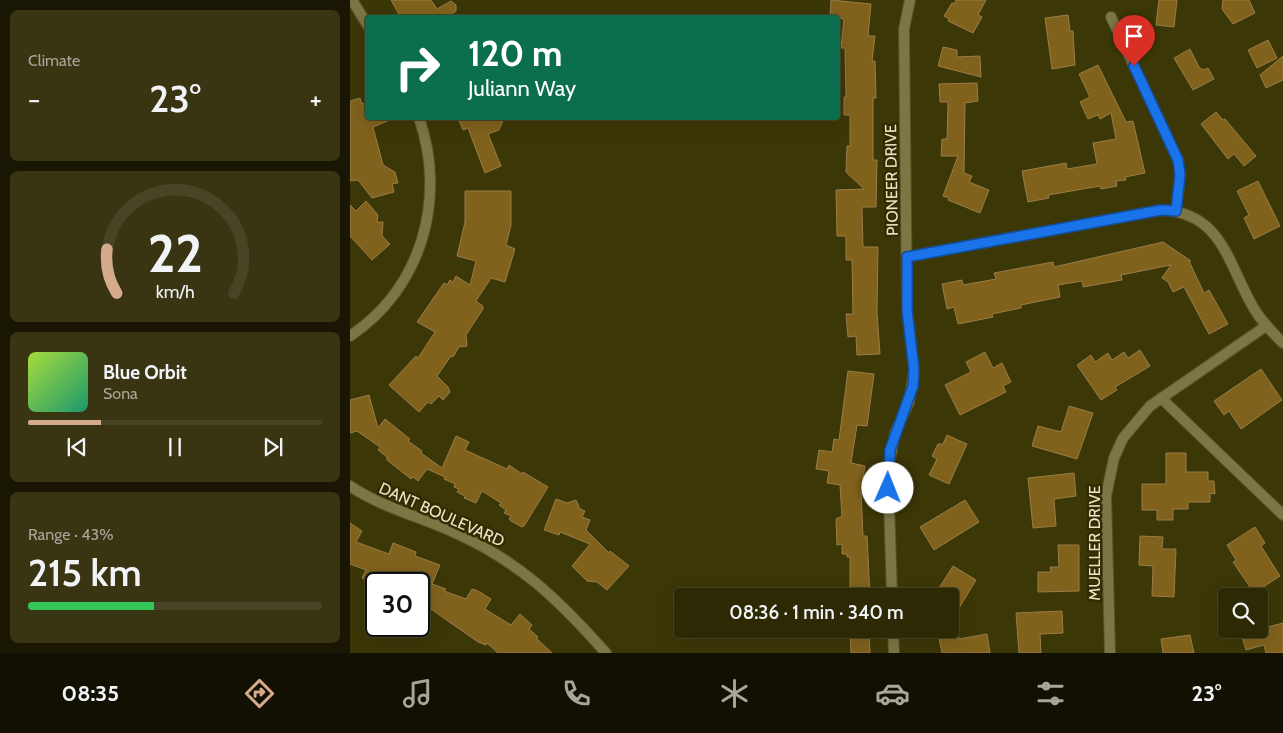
<!DOCTYPE html>
<html lang="en">
<head>
<meta charset="utf-8">
<style>
  body { margin:0; font-family:Cabin,sans-serif; background:#393513; color:#f1f3f6; height:100vh; display:flex; flex-direction:column; font-size:19px; white-space:nowrap }
  * { box-sizing:border-box; margin:0 }
  p { font-size:16px; color:#a7a69a }
  .icon { flex:none; width:28px; height:28px; fill:none; stroke:currentColor; stroke-width:2; stroke-linecap:round; stroke-linejoin:round }
  .map { position:relative; flex:1; overflow:hidden }
  .panel { display:flex; flex-direction:column; gap:10px; padding:10px; background:#191703; width:350px }
  .panel>* { flex:none }
  .hud { position:absolute; left:15px; top:15px; width:475px; height:105px; border-radius:5px; box-shadow:0 5px 20px #0002,0 0 0 1px #484527; background:#0b6e4f; color:#fff; overflow:hidden }
  .buttons { position:absolute; left:868px; top:588px; display:grid; gap:10px }
  .buttons a { display:grid; place-items:center; width:50px; height:50px; border-radius:5px; background:#2d2905; box-shadow:0 5px 20px #0002,0 0 0 1px #484527; font-size:25px }
  .speed { position:absolute; left:15px; top:572px; display:flex; gap:10px; font-size:25px; font-weight:700; text-align:center }
  .speed>* { display:grid; place-content:center; width:65px; height:65px; border-radius:50%; background:#2d2905; box-shadow:0 5px 20px #0002,0 0 0 1px #484527; line-height:1 }
  .speed .limit { border:2px solid #111; border-radius:8px; background:#fff; color:#111 }
  .pin { position:absolute; display:grid; place-items:center; width:42px; height:42px; color:#fff; margin:-51px -21px; border-radius:50% 50% 50% 0; rotate:-45deg; box-shadow:0 0 5px #0007 }
  .pin .icon { rotate:45deg }
  .me { position:absolute; width:55px; margin:-28px; rotate:1deg; stroke-linejoin:round; filter:drop-shadow(0 0 4px #0008) }
  .turn { display:flex; align-items:center; gap:18px; height:105px; padding:0 20px; font-size:22px }
  .turn .icon { width:65px; height:65px; stroke-width:2.5 }
  .turn b { display:block; font-size:35px; line-height:42px }
  .big { font-size:38px; font-weight:600; line-height:1.1 }
  .panel .tile { flex:1; display:flex; flex-direction:column; justify-content:center; gap:8px; min-width:0; padding:0 18px; border-radius:8px; background:#393513 }
  .panel .dial { align-items:center; gap:0 }
  .dial svg { height:130px; overflow:visible; fill:none; stroke:#484527; stroke-width:7; stroke-linecap:round; text-anchor:middle }
  .dial text { fill:#f1f3f6; stroke:none }
  .song { display:flex; align-items:center; gap:15px }
  .cover { width:60px; height:60px; border-radius:8px; background:linear-gradient(135deg,hsl(80 70% 55%),hsl(160 70% 35%)) }
  .played { height:5px; border-radius:2px; background:linear-gradient(90deg,#d6ab8b 25%,#484527 25%) }
  .keys { display:flex; justify-content:space-around; direction:ltr }
  .heat { display:flex; justify-content:space-between; align-items:center; font-size:28px; direction:ltr }
  .charge { height:8px; border-radius:4px; background:linear-gradient(90deg,#34c759 43%,#484527 0) }
  .trip { position:absolute; left:324px; top:588px; width:285px; height:50px; border-radius:5px; background:#2d2905; box-shadow:0 5px 20px #0002,0 0 0 1px #484527; font-weight:600; line-height:50px; text-align:center }
  .tab-bar { display:flex; height:80px; justify-content:space-around; align-items:center; background:#121002; color:#a7a69a }
  .tab-bar .icon { width:35px; height:35px }
  .tab-bar .current { color:#d6ab8b }
  .tab-bar b { font-size:22px; color:#f1f3f6 }
  main { display:flex; flex:1; min-height:0 }
  .map>svg:first-child { display:block }
</style>
</head>
<body>
<main>
<section class="panel">
<div class="tile"><p>Climate</p>
<div class="heat"><a>−</a><b class="big">23°</b><a>+</a></div>
</div>
<div class="tile dial"><svg viewBox="0 0 100 80">
<path d="M14 69A42 42 0 1 1 86 69"/>
<path d="M14 69A42 42 0 0 1 8 42" stroke="#d6ab8b"/>
<text x="50" y="56" font-size="32" font-weight="700">22</text>
<text x="50" y="72" font-size="11">km/h</text>
</svg></div>
<div class="tile">
<div class="song"><i class="cover"></i><div><b>Blue Orbit</b><p>Sona</p></div></div>
<div class="played"></div>
<div class="keys"><svg class="icon" aria-label="previous" viewBox="0 0 24 24"><path d="M18 5L8 12l10 7zM5 5v14"/></svg><svg class="icon" aria-label="pause" viewBox="0 0 24 24"><path d="M8 5v14M16 5v14"/></svg><svg class="icon" aria-label="next" viewBox="0 0 24 24"><path d="M6 5l10 7-10 7zM19 5v14"/></svg></div>
</div>
<div class="tile"><p>Range · 43%</p><b class="big">215 km</b><div class="charge"></div></div>
</section>
<div class="map">
<svg width="933" height="653" viewBox="0 0 933 653">
  <rect width="100%" height="100%" fill="#3c3707"/>
  <!-- building -->
  <path fill="#81621d" stroke="#997d47" d="M41,0h40l6,9 14,-8 5,4v6l-10,7h-45z
    M481,0l40,4 -3,32h7l-3,25h3l1,37h-3v62h4l-1,47h-14l1,40h15l-1,65 3,42 -23,1 -1,-19 -8,1 -2,-23h7l-1,-54h-6v-24h-9l-1,-46 28,-1 -18,-17 1,-26h3v-31h-6v-18h2l-1,-49h-4l3,-29 -14,-2z
    M606,0h30l-8,15 4,2 -9,16 -25,-12 1,-2 -5,-3 8,-13 2,1z
    M809,0h18l-3,27 -18,-2z
    M873,0h26l6,13 -22,11 -11,-15z
    M718,15l2,16h3l2,34 -23,4 -7,-51z
    M918,40l9,18 -20,10 -9,-18z
    M593,47l14,3v7l23,-1 1,21 -43,-11z
    M840,49l9,18 4,3 5,-2 6,11 -21,11 -19,-32z
    M933,56v24l-17,8 -6,-13z
    M748,65l28,57 7,-1 12,52 -20,4 1,3 -10,1 1,5 -16,3 -1,-3 -52,9 1,3 -21,4 -6,-31 44,-8 1,6 30,-5 -4,-21 23,-4 -5,-26 -11,6 -2,-4 -10,4 -8,-17 10,-5 -11,-23z
    M627,83l1,18 -13,2 -1,70 8,3 -3,6 20,8 -9,23 -32,-13 1,-2 -6,-2 15,-40h-17l1,-17h5l1,-37h-8l-1,-18z
    M10,98l2,6 6,-2v16h27l-22,9 10,38 12,7 3,11 -6,1 2,8 -22,6 -14,-18 -8,1v-80z
    M866,112l7,8 2,-1 31,37 -12,10 -10,-12 -6,5 -27,-35z
    M108,118h46l-5,12 -11,4 13,32 -16,7 -17,-45 -5,2z
    M908,181l22,45 -26,13 -10,-21 5,-3 -12,-24z
    M115,191h46v34l-5,20 9,4 -10,33 -14,-4 -15,23 7,5v3l-17,26 1,11 -8,1 -6,10 -2,-1 -14,20 11,11 2,5 -7,8 -4,-4 -8,8 -3,-2 -9,10 -30,-27 27,-29 2,2 17,-26 -18,-10 27,-39 3,2 3,-5 3,2 3,-6 14,9 6,-24 -19,-5 8,-34z
    M16,201l12,14 -1,7h6l-1,14 8,8 -18,16 -22,-24v-31l6,6z
    M813,242l28,19h-2l15,32 5,-3 19,34 -19,10 -25,-47 -11,5 -5,-10 -6,-4 9,-13 -50,10 1,5 -39,7 -1,-6 -24,4 2,12 -39,8v3l-29,6 1,3 -35,7 -4,-17 -7,2 -5,-25 20,-4 1,5 33,-6 -2,-6 59,-11 1,5z
    M790,350l10,16 -35,21 2,3 -16,10 -24,-35 14,-10 4,7 13,-9 4,7 12,-8 4,6z
    M635,352l8,16 9,-5 9,19 -8,4 3,6 -46,23 -15,-30 26,-13 -5,-10z
    M911,369l21,31 -41,29 -12,-18 -5,4 -10,-14z
    M498,371l26,3 -7,52 -10,-1 -6,38 14,3 -4,24 2,46h4l3,60h-20v-39h-3v-3h-5v-10l-5,1 -1,-25 1,-2 5,-1 -2,-32 -13,-2 2,-12 -13,-2 3,-19 13,2 2,-13 5,1z
    M19,395l9,33 7,-9 25,20 -2,2 14,10 -1,2 21,15 14,-32 13,6 -4,8 42,19 2,-4 13,9 1,-2 25,15 -24,39 -2,1 -11,-6 -2,-2 2,-3 -7,-3 2,-3 -7,-5 2,-2 -19,-12 -6,12 -12,-5 1,-2 -8,-4 2,-3 -5,-2 1,-3 -11,-5 1,-2 -18,-8 -9,12 -5,-4 -2,2 -24,-19v-3l-9,-7 2,-3 -23,-16 -7,2v-33z
    M719,406l24,7 -16,46 -45,-13 6,-20 23,6z
    M597,435l20,9 -18,40 -20,-9 8,-16 -5,-3 6,-12h5z
    M816,453h20v19h22v9h6l1,13 -5,-1v9h-22v7h-15v11h-16v-10h-15v-26h24z
    M724,473l2,23 -22,3 2,27 -23,2 -5,-50z
    M206,499l11,4 9,-3 4,9 5,2 -3,6 8,3 -4,10 23,23 1,-2 19,15 -22,24 -10,-8 -10,-1 -15,-15 18,-22 -30,-12 -1,3 -15,-5z
    M615,500l14,22 -45,28 -14,-23z
    M0,523l12,8 -6,11 33,12 4,-11 23,9 -1,4 25,9 -8,19 14,5 -2,2 22,8 6,-10 6,2 13,8 -6,10 26,16 9,-11 12,11 -3,4 9,8 -2,1 16,15h-54l-11,-10 -1,2 -8,-3 -50,-35 -9,-4v-19h-42l-15,-6 4,-8 -16,-6z
    M905,527l10,16 -4,3 19,30 -26,17 -21,-31 3,-2 -9,-15z
    M790,536l23,1 -1,12h14l-2,48 -22,-1 1,-30 -14,-1z
    M708,545h21v46l-41,1v-20h13l-1,-5h9z
    M603,566l23,14 -26,43v-27h-16z
    M712,611l1,22 -23,1 1,19h-22l-3,-40z
    M933,623v30h-17l-2,-8 -18,5 -5,-16z
    M500,633h19l1,20h-19z
    M608,634l1,5 28,-5 3,19h-48l-3,-15z
    M840,635l4,18h-31l-2,-14z"/>
  <g fill="none" stroke-linecap="round" stroke-linejoin="round">
    <!-- minor casing -->
    <g stroke="#585326" stroke-width="12">
      <path id="minor" d="M761,17l67,143 2,15 -4,36
        M557,257l254,-47c61,2 67,54 92,97 8,14 19,25 30,36
        M811,398l122,117
        M0,486c31,21 68,30 101,45 67,29 108,69 155,122
        M542,596l-4,-126 7,-37 14,-31 5,-32 -7,-60 -3,-281 6,-29
        M543,629l1,24
        M760,653l-4,-157 8,-38 9,-20 27,-32 116,-80"/>
    </g>
    <!-- tertiary casing -->
    <g stroke="#585326" stroke-width="12">
      <path id="tertiary" d="M2,0l16,26
        M0,336c72,-48 97,-138 69,-218"/>
    </g>
    <!-- minor -->
    <use href="#minor" stroke="#7c7645" stroke-width="10"/>
    <!-- tertiary -->
    <use href="#tertiary" stroke="#7c7645" stroke-width="10"/>
  </g>
  <g fill="none" stroke-linecap="round" stroke-linejoin="round">
    <!-- route casing -->
    <g stroke="#114b97" stroke-width="12">
      <path id="route" d="M538,488l2,-38 23,-64 1,-16 -7,-60v-53l254,-47 15,1 4,-36 -2,-15 -44,-94"/>
    </g>
    <!-- route -->
    <use href="#route" stroke="#1a73e8" stroke-width="9"/>
  </g>
  <g text-anchor="middle" stroke-width="5" stroke-linejoin="round" paint-order="stroke">
    <!-- street labels -->
    <g font-size="16" fill="#e9e6c8" stroke="#322c00">
      <text transform="translate(541 180) rotate(-91)" y="6">PIONEER DRIVE</text>
      <text transform="translate(92 514) rotate(24)" y="6">DANT BOULEVARD</text>
      <text transform="translate(744 543) rotate(-90)" y="6">MUELLER DRIVE</text>
    </g>
  </g>
</svg>
<div class="buttons">
<a><svg class="icon" aria-label="search" viewBox="0 0 24 24"><circle cx="10" cy="10" r="6"/><path d="M15 15l6 6"/></svg></a>
</div>
<div class="speed"><div class="limit">30</div></div>
<div class="pin" style="left:784px;top:66px;background:#d93025"><svg class="icon" aria-label="arrive" viewBox="0 0 24 24"><path d="M6 21V4h12l-3 4 3 4H6"/></svg></div>
<svg class="me" style="left:538px;top:488px" viewBox="-20 -20 40 40"><circle r="19" fill="#fff"/><path d="M0-13L10 11 0 6-10 11z" fill="#1a73e8"/></svg>
<div class="trip">08:36 · 1 min · 340 m</div>
<div class="hud">
<div class="turn"><svg class="icon" aria-label="right" viewBox="0 0 24 24"><path d="M7 20v-9h11M14 6l5 5-5 5"/></svg><div><b>120 m</b>Juliann Way</div></div>
</div>
</div>
</main>
<nav class="tab-bar">
<b>08:35</b>
<svg class="icon current" aria-label="directions" viewBox="0 0 24 24"><path d="M12 3l9 9-9 9-9-9zM9 14v-3h6M13 9l2 2-2 2"/></svg>
<svg class="icon" aria-label="music" viewBox="0 0 24 24"><path d="M9 18V5l10-2v13"/><circle cx="6" cy="18" r="3"/><circle cx="16" cy="16" r="3"/></svg>
<svg class="icon" aria-label="phone" viewBox="0 0 24 24"><path d="M5 4h4l2 5-3 2q2 4 5 5l2-3 5 2v4C11 20 4 13 5 4z"/></svg>
<svg class="icon" aria-label="climate" viewBox="0 0 24 24"><path d="M12 3v18M4 7l16 10M4 17L20 7"/></svg>
<svg class="icon" aria-label="car" viewBox="0 0 24 24"><path d="M5 17H2v-5l4-1 3-4h7l3 4 3 1v5h-3M9 17h6M6 11h13"/><circle cx="7" cy="17" r="2"/><circle cx="17" cy="17" r="2"/></svg>
<svg class="icon" aria-label="filters" viewBox="0 0 24 24"><path d="M4 7h16M4 17h16"/><circle cx="9" cy="7" r="2"/><circle cx="15" cy="17" r="2"/></svg>
<b>23°</b>
</nav>
</body>
</html>
